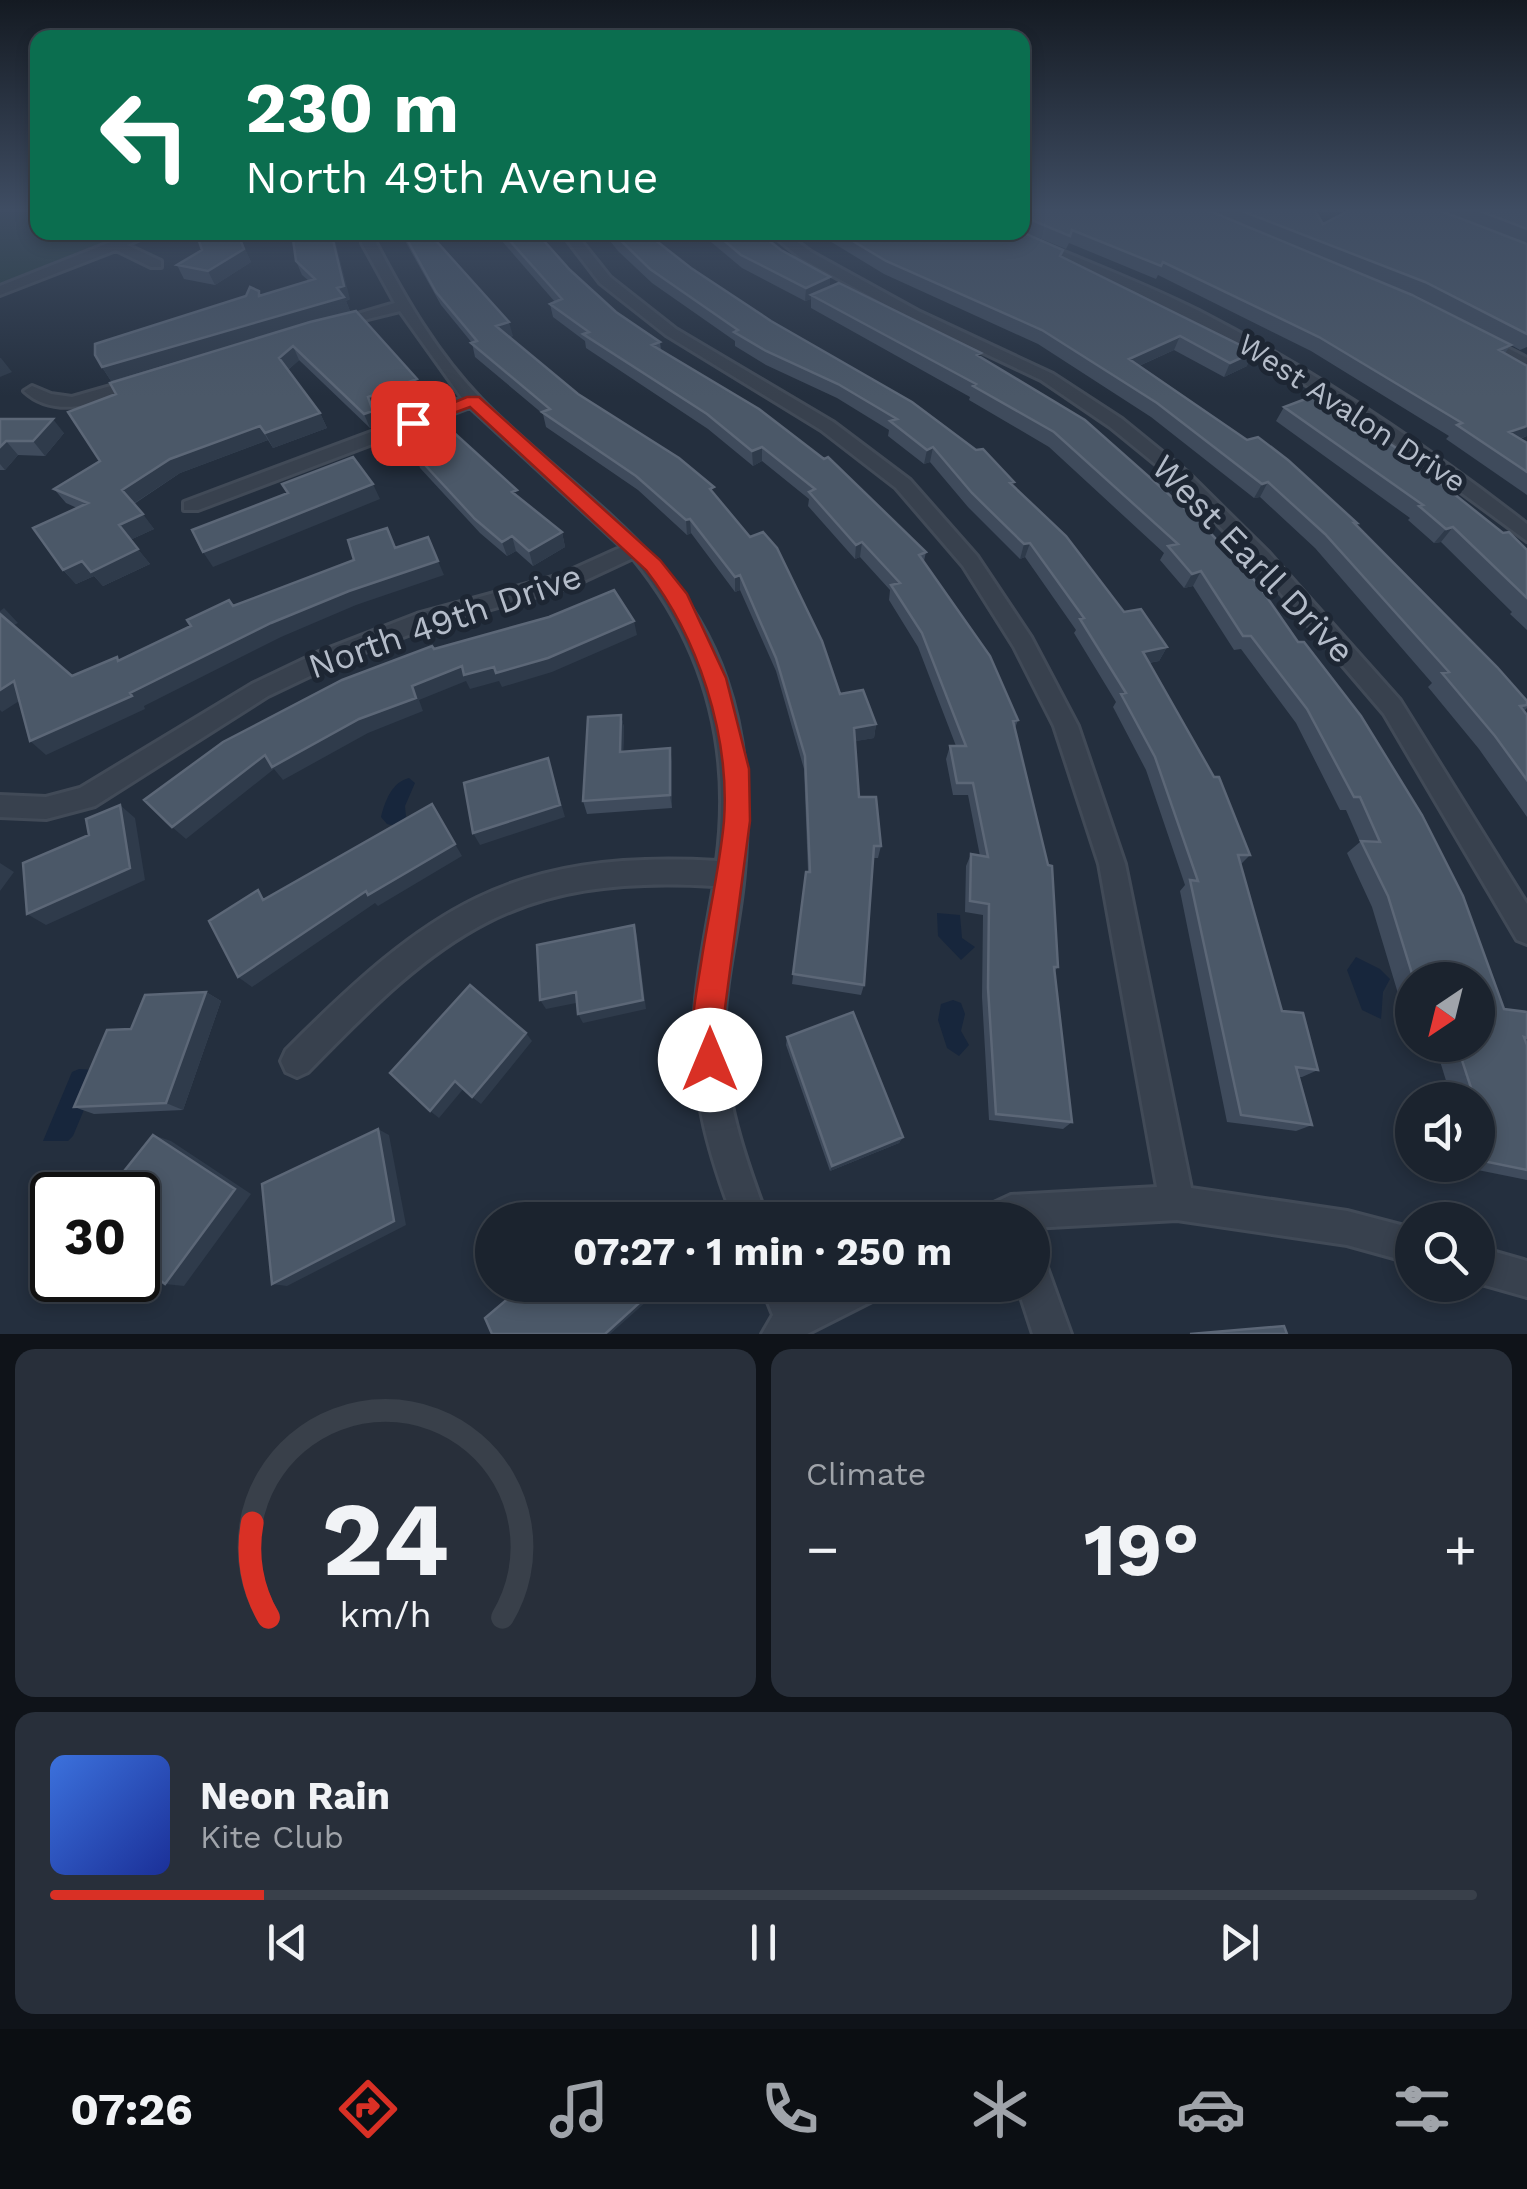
<!DOCTYPE html>
<html lang="en">
<head>
<meta charset="utf-8">
<style>
  body { margin:0; font-family:"Work Sans",sans-serif; background:#282f3a; color:#f1f3f6; height:100vh; display:flex; flex-direction:column; font-size:38px; white-space:nowrap }
  * { box-sizing:border-box; margin:0 }
  p { font-size:32px; color:#a0a4aa }
  .icon { flex:none; width:55px; height:55px; fill:none; stroke:currentColor; stroke-width:2; stroke-linecap:round; stroke-linejoin:round }
  .map { position:relative; height:1334px; overflow:hidden }
  .sheet { display:flex; flex-direction:column; gap:15px; padding:15px; background:#0f1319; flex:1 }
  .sheet>* { flex:none }
  .top-card { position:absolute; left:30px; top:30px; width:1000px; height:210px; border-radius:20px; box-shadow:0 5px 15px #0003,0 0 0 2px #39404a; background:#0b6e4f; color:#fff; overflow:hidden }
  .needle { width:65px; rotate:215deg }
  .buttons { position:absolute; left:1395px; top:962px; display:grid; gap:20px }
  .buttons a { display:grid; place-items:center; width:100px; height:100px; border-radius:50%; background:#1b232e; box-shadow:0 5px 15px #0003,0 0 0 2px #39404a; font-size:50px }
  .speed { position:absolute; left:30px; top:1172px; display:flex; gap:20px; font-size:50px; font-weight:700; text-align:center }
  .speed>* { display:grid; place-content:center; width:130px; height:130px; border-radius:50%; background:#1b232e; box-shadow:0 5px 15px #0003,0 0 0 2px #39404a; line-height:1 }
  .speed .limit { border:5px solid #111; border-radius:15px; background:#fff; color:#111 }
  .pin { position:absolute; display:grid; place-items:center; width:85px; height:85px; color:#fff; margin:-42px; border-radius:20px; box-shadow:0 5px 15px #0006 }
  .me { position:absolute; width:110px; margin:-55px; rotate:0deg; stroke-linejoin:round; filter:drop-shadow(0 0 8px #0008) }
  .turn { display:flex; align-items:center; gap:35px; height:210px; padding:0 50px; font-size:45px }
  .turn .icon { width:130px; height:130px; stroke-width:2.5 }
  .turn b { display:block; font-size:70px; line-height:85px }
  .big { font-size:75px; font-weight:700; line-height:1.1 }
  .sheet .tile { flex:1; display:flex; flex-direction:column; justify-content:center; gap:15px; min-width:0; padding:0 35px; border-radius:20px; background:#282f3a }
  .sheet .dial { align-items:center; gap:0 }
  .dial svg { height:260px; overflow:visible; fill:none; stroke:#39404a; stroke-width:7; stroke-linecap:round; text-anchor:middle }
  .dial text { fill:#f1f3f6; stroke:none }
  .song { display:flex; align-items:center; gap:30px }
  .cover { width:120px; height:120px; border-radius:15px; background:linear-gradient(135deg,hsl(220 70% 55%),hsl(230 70% 35%)) }
  .played { height:10px; border-radius:5px; background:linear-gradient(90deg,#d93025 15%,#39404a 15%) }
  .keys { display:flex; justify-content:space-around; direction:ltr }
  .heat { display:flex; justify-content:space-between; align-items:center; font-size:55px; direction:ltr }
  .sheet .tiles { flex:1; display:grid; gap:15px; grid-template-columns:1fr 1fr }
  .tile:last-child { grid-column:span 2 }
  .trip { position:absolute; left:475px; top:1202px; width:575px; height:100px; border-radius:50px; background:#1b232e; box-shadow:0 5px 15px #0003,0 0 0 2px #39404a; font-weight:700; line-height:100px; text-align:center }
  .menu { display:flex; height:160px; justify-content:space-around; align-items:center; background:#0b0e12; color:#a0a4aa }
  .menu .icon { width:70px; height:70px }
  .menu .selected { color:#d93025 }
  .menu b { font-size:45px; color:#f1f3f6 }
  .map>svg:first-child { display:block }
</style>
</head>
<body>
<div class="map">
<svg width="1527" height="1334" viewBox="0 0 1527 1334">
  <rect width="100%" height="100%" fill="#242f3e"/>
  <!-- green -->
  <path fill="#263c3f" d="M0,209h37l1,23 95,1 -133,51z"/>
  <!-- water -->
  <path fill="#17263c" d="M409,778l6,5 -10,23 1,11 -11,9 -8,-2 -6,-7c4,-16 11,-35 28,-39z
    M937,913l23,2 2,23 13,9 -14,13 -23,-24z
    M1356,957l24,12 10,10 -7,13 -2,27 -19,-9 -15,-40z
    M953,1000l8,3 4,11 -4,17 8,14 -10,11 -12,-8 -9,-28 3,-16z
    M79,1069l17,1 3,4 -26,62 -5,5h-25l29,-69z"/>
  <g fill="none" stroke-linecap="round" stroke-linejoin="round">
    <!-- street casing -->
    <g stroke="#414a57" stroke-width="6">
      <path id="street" d="M136,232h19l-28,13 34,16v6h-10l-35,-17 -116,45v-9z
        M362,232h13l1,11c29,55 61,111 105,156 90,92 201,151 245,280 22,64 24,129 18,194 -4,52 -19,104 -20,157 -1,66 21,129 44,190h-34c-23,-60 -42,-123 -40,-188 1,-49 12,-98 20,-146 -201,-12 -272,48 -406,186l-11,5 -11,-5 -5,-11 5,-11c141,-141 224,-201 431,-189 15,-112 -12,-215 -84,-303l-60,28 -142,40 -96,38 -67,32 -173,110 -49,13 -46,-2v-22l46,2 34,-9 172,-104 67,-32 98,-38 143,-39 62,-28 -152,-140 -272,103h-14v-8l278,-104 -62,-87 -69,17 -7,-4 71,-21 -33,-60z
        M561,232h13l36,45 66,52 157,93 77,58 67,76 54,81 47,89 47,138 66,324 156,23 65,17v35l-65,-18 -170,-25 -145,8v-8h-54l5,-12 28,-13 146,-8 -58,-323 -45,-138 -40,-79 -51,-81 -67,-78 -75,-58 -155,-95 -66,-52z
        M769,232h15l27,20 107,59 135,63 69,45 65,53 82,81 131,147 127,204v40l-10,-4 -133,-226 -129,-151 -80,-83 -65,-53 -69,-47 -133,-63 -107,-59z
        M997,232h19c61,26 123,49 183,79 116,60 225,133 328,213v17l-145,-107 -96,-62 -152,-81z
        M1478,333l49,25v11l-54,-28 -3,-3z
        M142,377l8,5 -2,3c-38,14 -90,38 -124,6l8,-5 19,8 21,3z
        M1478,1247l49,14v36l-49,-14z
        M1032,1257l13,5 26,72h-38l-16,-49h15z
        M761,1285h36l5,12 25,-12h56l-5,13 -71,36h-45l11,-19z"/>
    </g>
    <!-- street -->
    <use href="#street" fill="#38414e" fill-rule="evenodd"/>
  </g>
  <!-- wall -->
  <path fill="#3f4b5c" fill-rule="evenodd" d="M1022,209h292l9,15 29,-15h175v138l-7,3 -9,-5 -6,8 22,13v70l-7,3 7,4v52l-81,-56 3,-3 -138,-85 -153,-76 -2,4 -87,-36 -3,6 -44,-18zM1351,270l66,26 90,47z
    M237,232l14,30 -36,23 -31,-6 -7,-14z
    M400,232h28l85,104 -3,1 68,57 136,99 126,201 36,30 -2,14 -19,3 4,56 22,49 -3,12h-5l-9,127 -3,10 -69,-11 14,-112h2l-4,-103 -28,-98 -36,-81 -5,2 -44,-59 -4,2 -49,-45 -92,-63 -3,-13 -68,-57 -3,-14 -31,-38z
    M494,232h48l2,9 26,29 46,42 44,30 1,8 265,202 -2,9 94,159 -3,8 43,239 -4,5 18,150 -9,7 -74,-9 -7,-123 1,-82 -18,-3 1,-46 5,-12 9,2 -12,-61h-15l-7,-36 4,-13h6l-38,-99 -29,-47 1,-10 -30,-33 -5,2 -47,-53 1,-7 -47,-38 -9,5 -45,-37 -122,-81 -1,-7 -32,-24 -3,-13 5,-2z
    M603,232h42l46,36 322,217 111,127 43,35 -8,14 -10,2 101,192 -10,10 42,146 36,59 -16,7h-3l13,48 -16,6 -69,-9 -47,-231 5,-6 -39,-115 -33,-63 3,-5 -42,-69 2,-3 -51,-73 -5,2 -52,-52 -38,-45 -6,2 -36,-28 1,-6 -52,-32 -71,-33 -31,-19v-5l-83,-58 -34,-32z
    M699,232h59l23,18 49,27v10l150,70 220,165 304,487 23,3v168l-74,-15h25v-65h-26l-17,-55h43v-65h-66v51l-3,-1 -37,-123 -25,-54 13,-11 -14,-32h-6l-44,-87 -55,-74 -7,1 -41,-64 -9,2 -24,-28 4,-7 -115,-106 -80,-47 1,-3 -159,-89v-9l-6,2 -63,-33z
    M815,232h207l225,134 -23,11 -50,-27 -35,16 217,159 171,176v7l-3,3 3,4v102l-48,-68 -51,-62 4,-4 -117,-135 -55,-51 -6,1 -103,-81 -113,-73 -154,-70z
    M296,261l54,38 -4,2 4,10 -25,7 97,75 -48,18 5,14 -9,3 -71,-68 -11,10 32,43 7,15 -54,20 -5,-8 -88,33 -46,31 20,25 -24,11 20,24 -47,22 -9,-10 -18,8 -13,-14 14,-62 -11,-5 -12,-14 46,-28 16,-67 -5,-13 -9,-14 159,-71 48,-15 -7,-6z
    M1284,407l144,62 -2,2 77,62 24,17v80l-17,-16 2,-2 -71,-70 -7,1 -26,-23 2,-2 -134,-97z
    M0,419l64,14 -19,23 -27,-1 -13,15h-5z
    M405,435l114,62 43,35 3,15 -32,19 -17,-15 -9,5 -27,-23 -60,-65 -5,-15 -4,-4z
    M621,715l3,13 -1,24 49,9v47l-85,6 -4,-13z
    M206,992l15,9 -38,109 -89,4 -20,-7z
    M787,1037l116,100 -4,6 -69,28 -44,-126z"/>
  <!-- shaded-wall -->
  <path fill="#2f3b4b" d="M237,232l14,30 -36,23 -7,-14z
    M331,232h2l17,67 -4,2 4,10 -239,70 -9,-14 235,-79z
    M830,277v13l-19,5v4l-6,2 1,-13z
    M509,322l4,14 -13,4 -4,-14z
    M1180,336l-6,14 -51,23 6,-14z
    M293,346l6,14 -13,12 -7,-14z
    M1254,352l-7,14 -23,11 6,-14z
    M0,358h1l11,14 -12,5z
    M417,379l5,14 -48,18 5,14 -9,3 -6,-14 4,-17z
    M320,413l7,15 -54,20 -8,-15z
    M53,419l11,14 -19,23 -12,-15z
    M260,426l8,14 -88,33 -47,31 -11,-14 48,-31z
    M1527,426v10l-30,10 12,-14z
    M6,441l12,14 -13,15 -5,-6v-17z
    M762,447v14l-9,5 -1,-15z
    M933,447l-3,15 -6,2 3,-14z
    M1268,482l-8,15 -6,1 8,-14z
    M373,484l7,15 -167,68 -10,-15z
    M143,514l11,15 -24,11 -11,-15z
    M690,519l1,14 -4,2 -1,-15z
    M1453,527l-12,15 -7,1 12,-14z
    M562,532l3,15 -32,19 -4,-15z
    M512,536l4,15 -9,5 -5,-14z
    M862,542l-2,15 -5,2 1,-14z
    M1030,543l-5,14 -5,2 4,-15z
    M138,549l12,15 -47,22 -9,-10 -18,8 -13,-14 19,-9z
    M438,561l6,14 -88,30 -75,32 -137,69 1,3 -99,46 -16,-14 241,-118 78,-32z
    M1201,571l-8,15 -9,2 8,-14z
    M740,575v15l-5,2v-15z
    M4,608l14,15 -6,3 -12,-12v-3z
    M634,621l3,14 -85,37 -50,15 -3,-6 -29,8 -4,-8 -47,19 4,11 -55,22 -85,47 -9,-11 -88,70 -14,-12 93,-72 94,-36 53,-33 50,-20z
    M1167,647l-8,14 -24,4 8,-13z
    M14,681l16,13 -28,18 -2,-2v-20z
    M621,715l3,13 -1,37 -3,-13z
    M876,724l-2,14 -22,4 2,-14z
    M670,748l2,13v47l-2,-13z
    M548,758l17,59 -85,28 -7,-12z
    M432,804l30,52 -84,50 -3,-3 -123,84 -14,-10z
    M120,805l15,13 10,62 -99,45 -19,-11z
    M0,863l14,9 -14,19z
    M634,925l3,11 9,73 -63,14 -5,-9z
    M206,992l15,9 -38,109 -17,-7z
    M576,992l5,10 -35,7 -6,-9z
    M526,1033l6,8 -51,63 -9,-7z
    M455,1081l9,7 -25,30 -9,-7z
    M378,1129l11,6 17,90 -119,61 -15,-2z
    M153,1135l18,6 80,53 -67,92 -19,-2z
    M903,1137l-4,6 -69,28 2,-5z
    M659,1285h6l-55,49h-5z"/>
  <!-- building -->
  <path fill="#4b5868" stroke="#5c6777" stroke-width="2.5" d="M1022,209h183l207,86 99,50 -12,5 28,16v60l-18,6 18,11v29l-70,-47 5,-2 -143,-86 -156,-75 -2,4 -89,-36 -2,6 -48,-20z
    M1237,209h77l9,15 29,-15h84l91,35v90l-102,-52z
    M1475,209h52v20z
    M196,232h41l7,17 -36,22 -31,-6 25,-15z
    M292,232h39l13,54 -7,2 7,9 -242,70 -7,-12v-11l151,-48 4,-9 9,4v5l56,-17 -19,-18z
    M403,232h25l81,90 -13,4 82,68 101,64 35,29 -4,2 40,48 13,-5 14,16 45,93 18,53 23,-4 13,34 -22,4 5,69h17l5,49h-7l-10,139 -71,-11 13,-102h4l-5,-116 -29,-98 -36,-83 -5,2 -45,-58 -4,1 -50,-44 -94,-64 8,-3 -79,-66 6,-2 -41,-49z
    M502,232h34l34,38 46,42 44,30 -8,3 107,64 65,50 4,-2 98,95 -7,3 71,101 28,64 -5,1 35,144 4,1 6,101h-4l18,155 -76,-8 -8,-126 1,-84 -19,-3 1,-47 17,3 -15,-74h-16l-7,-37h16l-44,-113 -31,-48 9,-2 -38,-41 -6,3 -47,-53 6,-3 -53,-42 -10,4 -45,-37 -124,-80 6,-2 -39,-28 12,-5z
    M612,232h33l46,36 80,53 141,81 64,48 7,-1 31,33 -4,1 56,53 58,76 17,-3 26,38 -24,5 71,125h5l31,78h-12l44,156 21,2 15,57 -22,-3 16,58 -71,-10 -51,-235 8,1 -43,-124 -34,-63 5,-1 -46,-74 4,-1 -54,-75 -6,1 -52,-51 -39,-46 -6,3 -37,-29 7,-2 -59,-35 -72,-33 -32,-19 4,-2 -88,-61z
    M714,232h44l23,18 49,27 -24,11 -65,-33z
    M838,232h184l41,18 -3,6 194,96 -24,11 -50,-27 -51,23 118,81 11,-3 30,23 69,63h-3l143,144 30,34v4l-7,1 7,9v65l-32,-44 -53,-63 7,-1 -124,-138 -57,-52 -6,2 -105,-81 -115,-73 -156,-69z
    M839,283l142,70 -4,2 108,65 115,102 57,61 41,59h6l57,74 61,99 41,81 41,113 23,3v26l-3,-1 3,8v125l-49,-10v-60h-3l-18,-55h21v-65h-64l-26,-84 -27,-55 19,1 -20,-45h-6l-47,-88 -56,-73h-8l-42,-65 -9,3 -24,-28 10,-2 -124,-112 -81,-46 3,-2 -165,-89z
    M356,311l61,68 -49,18 5,14 -9,3 -71,-68 -14,12 41,55 -55,20 -5,-7 -90,33 -48,31 21,24 -24,11 19,24 -47,23 -9,-11 -19,9 -30,-42 55,-25 -34,-14 46,-28 -32,-49 48,-18 -6,-11 200,-61z
    M1316,395l112,74 -4,1 79,63 6,-1 18,18v48l-74,-71 -7,2 -27,-23 4,-1 -139,-98z
    M0,419h53l-20,22h-27l-6,6z
    M440,420l77,70 -5,2 50,40 -33,19 -17,-15 -10,6 -27,-23 -61,-66 7,-3 -16,-15z
    M353,457l20,27 -170,68 -11,-22 96,-37 -6,-9z
    M387,528l8,20 33,-11 10,24 -89,30 -78,32 -141,70 2,3 -102,45 -16,-60 -14,9v-76l72,62 45,-19 1,4 73,-35 -4,-6 42,-20 4,6 121,-46 -6,-20z
    M614,590l20,31 -86,37 -52,15 -2,-6 -30,8 -2,-9 -50,20 4,12 -57,21 -87,48 -7,-12 -93,72 -28,-27 79,-58 119,-62 90,-34 2,3 115,-32z
    M621,715l-1,37 50,-4v47l-87,6 5,-84z
    M548,758l12,47 -87,28 -9,-50z
    M432,804l23,40 -87,51 -2,-4 -128,86 -29,-56 49,-31 5,10z
    M120,805l10,63 -103,46 -4,-51 66,-28 -3,-16z
    M634,925l9,75 -65,14 -2,-22 -36,8 -3,-55z
    M470,985l56,48 -54,64 -17,-16 -25,30 -40,-38z
    M206,992l-40,111 -92,4 33,-77 24,-1 14,-34z
    M853,1012l50,125 -71,29 -45,-129z
    M378,1129l16,92 -122,63 -10,-100z
    M153,1135l82,54 -70,95 -27,-20v-69h-33z
    M635,1211l5,9h-15z
    M524,1285h135l-54,49h-113l-7,-16z
    M1284,1326l3,8h-97z"/>
  <!-- sky -->
  <linearGradient id="sky" x2="0" y2="1"><stop stop-color="#141a22"/><stop offset="0.53" stop-color="#3f4d63"/><stop offset="1" stop-color="#3f4d63" stop-opacity="0"/></linearGradient>
  <rect width="1527" height="396" fill="url(#sky)"/>
  <!-- route -->
  <path fill="#d93025" stroke="#8d1f18" stroke-width="2.5" d="M467,397h12l181,163 27,34 39,84 23,91 1,52 -25,187v52l-4,11 -11,4 -12,-4c-13,-33 -1,-79 4,-114 7,-45 18,-91 22,-136 6,-86 -26,-184 -78,-251l-176,-163 -57,21 -9,-5z"/>
  <g text-anchor="middle" stroke-width="10" stroke-linejoin="round" paint-order="stroke">
    <!-- far-street labels -->
    <g font-size="30" fill="#b4bcc9" stroke="#1d2633">
      <text transform="translate(1352 413) rotate(33)" y="10">West Avalon Drive</text>
    </g>
    <!-- street labels -->
    <g font-size="35" fill="#b4bcc9" stroke="#1d2633">
      <text transform="translate(1253 559) rotate(46)" y="12">West Earll Drive</text>
      <text transform="translate(445 621) rotate(-19)" y="12">North 49th Drive</text>
    </g>
  </g>
</svg>
<div class="buttons">
<a><svg class="needle" viewBox="-14 -14 28 28"><path d="M0-13l5 13h-10z" fill="#e53935"/><path d="M0 13l5-13h-10z" fill="#a0a4aa"/></svg></a>
<a><svg class="icon" aria-label="sound" viewBox="0 0 24 24"><path d="M4 9h4l5-4v14l-5-4H4zM17 9q2 3 0 6"/></svg></a>
<a><svg class="icon" aria-label="search" viewBox="0 0 24 24"><circle cx="10" cy="10" r="6"/><path d="M15 15l6 6"/></svg></a>
</div>
<div class="speed"><div class="limit">30</div></div>
<div class="pin" style="left:413px;top:423px;background:#d93025"><svg class="icon" aria-label="arrive" viewBox="0 0 24 24"><path d="M6 21V4h12l-3 4 3 4H6"/></svg></div>
<svg class="me" style="left:710px;top:1060px" viewBox="-20 -20 40 40"><circle r="19" fill="#fff"/><path d="M0-13L10 11 0 6-10 11z" fill="#d93025"/></svg>
<div class="trip">07:27 · 1 min · 250 m</div>
<div class="top-card">
<div class="turn"><svg class="icon" aria-label="left" viewBox="0 0 24 24"><path d="M17 20v-9H6M10 6l-5 5 5 5"/></svg><div><b>230 m</b>North 49th Avenue</div></div>
</div>
</div>
<section class="sheet">
<div class="tiles">
<div class="tile dial"><svg viewBox="0 0 100 80">
<path d="M14 69A42 42 0 1 1 86 69"/>
<path d="M14 69A42 42 0 0 1 9 40" stroke="#d93025"/>
<text x="50" y="56" font-size="32" font-weight="700">24</text>
<text x="50" y="72" font-size="11">km/h</text>
</svg></div>
<div class="tile"><p>Climate</p>
<div class="heat"><a>−</a><b class="big">19°</b><a>+</a></div>
</div>
<div class="tile">
<div class="song"><i class="cover"></i><div><b>Neon Rain</b><p>Kite Club</p></div></div>
<div class="played"></div>
<div class="keys"><svg class="icon" aria-label="previous" viewBox="0 0 24 24"><path d="M18 5L8 12l10 7zM5 5v14"/></svg><svg class="icon" aria-label="pause" viewBox="0 0 24 24"><path d="M8 5v14M16 5v14"/></svg><svg class="icon" aria-label="next" viewBox="0 0 24 24"><path d="M6 5l10 7-10 7zM19 5v14"/></svg></div>
</div>
</div>
</section>
<nav class="menu">
<b>07:26</b>
<svg class="icon selected" aria-label="directions" viewBox="0 0 24 24"><path d="M12 3l9 9-9 9-9-9zM9 14v-3h6M13 9l2 2-2 2"/></svg>
<svg class="icon" aria-label="music" viewBox="0 0 24 24"><path d="M9 18V5l10-2v13"/><circle cx="6" cy="18" r="3"/><circle cx="16" cy="16" r="3"/></svg>
<svg class="icon" aria-label="phone" viewBox="0 0 24 24"><path d="M5 4h4l2 5-3 2q2 4 5 5l2-3 5 2v4C11 20 4 13 5 4z"/></svg>
<svg class="icon" aria-label="climate" viewBox="0 0 24 24"><path d="M12 3v18M4 7l16 10M4 17L20 7"/></svg>
<svg class="icon" aria-label="car" viewBox="0 0 24 24"><path d="M5 17H2v-5l4-1 3-4h7l3 4 3 1v5h-3M9 17h6M6 11h13"/><circle cx="7" cy="17" r="2"/><circle cx="17" cy="17" r="2"/></svg>
<svg class="icon" aria-label="filters" viewBox="0 0 24 24"><path d="M4 7h16M4 17h16"/><circle cx="9" cy="7" r="2"/><circle cx="15" cy="17" r="2"/></svg>
</nav>
</body>
</html>
